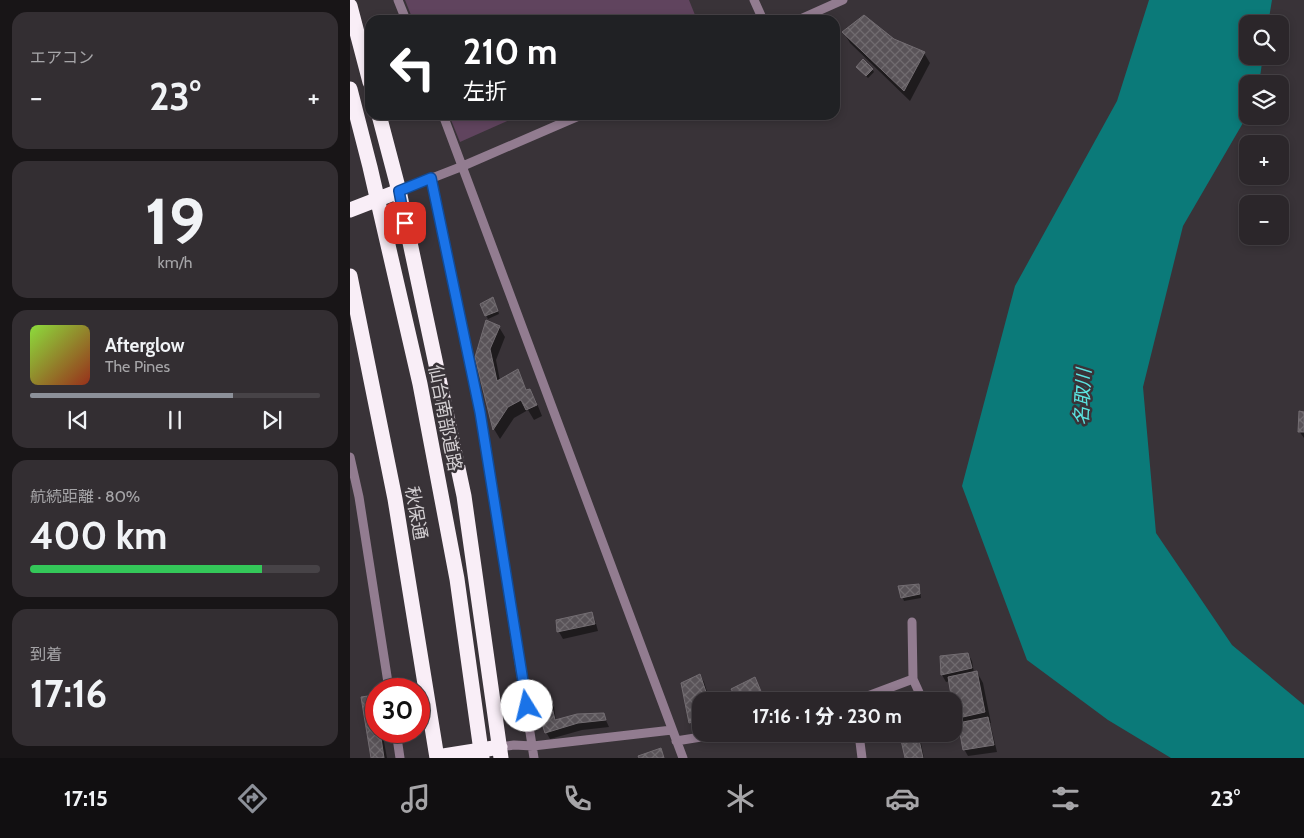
<!DOCTYPE html>
<html lang="ja">
<head>
<meta charset="utf-8">
<style>
  body { margin:0; font-family:Cabin,"Noto Sans JP",sans-serif; background:#332e32; color:#f1f3f6; height:100vh; display:flex; flex-direction:column; font-size:19px; white-space:nowrap }
  * { box-sizing:border-box; margin:0 }
  p { font-size:16px; color:#a6a5a8 }
  .icon { flex:none; width:28px; height:28px; fill:none; stroke:currentColor; stroke-width:2; stroke-linecap:round; stroke-linejoin:round }
  .map { position:relative; flex:1; overflow:hidden }
  .panel { display:flex; flex-direction:column; gap:12px; padding:12px; background:#181517; width:350px }
  .panel>* { flex:none }
  .guide { position:absolute; left:15px; top:15px; width:475px; height:105px; border-radius:15px; box-shadow:0 2px 8px #0003,0 0 0 1px #474347; background:#202124; color:#fff; overflow:hidden }
  .buttons { position:absolute; left:889px; top:15px; display:grid; gap:10px }
  .buttons a { display:grid; place-items:center; width:50px; height:50px; border-radius:10px; background:#2b262a; box-shadow:0 2px 8px #0003,0 0 0 1px #474347; font-size:25px }
  .speed { position:absolute; left:15px; top:678px; display:flex; gap:10px; font-size:25px; font-weight:700; text-align:center }
  .speed>* { display:grid; place-content:center; width:65px; height:65px; border-radius:50%; background:#2b262a; box-shadow:0 2px 8px #0003,0 0 0 1px #474347; line-height:1 }
  .speed .limit { border:8px solid #d22; background:#fff; color:#111 }
  .pin { position:absolute; display:grid; place-items:center; width:42px; height:42px; color:#fff; margin:-21px; border-radius:10px; box-shadow:0 2px 8px #0006 }
  .me { position:absolute; width:55px; margin:-28px; rotate:351deg; stroke-linejoin:round; filter:drop-shadow(0 0 4px #0008) }
  .turn { display:flex; align-items:center; gap:18px; height:105px; padding:0 15px; font-size:22px }
  .turn .icon { width:65px; height:65px; stroke-width:2.5 }
  .turn b { display:block; font-size:35px; line-height:42px }
  .big { font-size:38px; font-weight:800; line-height:1.1 }
  .panel .tile { flex:1; display:flex; flex-direction:column; justify-content:center; gap:8px; min-width:0; padding:0 18px; border-radius:15px; background:#332e32 }
  .panel .dial { align-items:center; gap:0 }
  .dial b { font-size:65px; line-height:1 }
  .song { display:flex; align-items:center; gap:15px }
  .cover { width:60px; height:60px; border-radius:8px; background:linear-gradient(135deg,hsl(90 70% 55%),hsl(10 70% 35%)) }
  .played { height:5px; border-radius:2px; background:linear-gradient(90deg,#8c9099 70%,#474347 70%) }
  .keys { display:flex; justify-content:space-around; direction:ltr }
  .heat { display:flex; justify-content:space-between; align-items:center; font-size:28px; direction:ltr }
  .charge { height:8px; border-radius:4px; background:linear-gradient(90deg,#34c759 80%,#474347 0) }
  .trip { position:absolute; left:342px; top:692px; width:270px; height:50px; border-radius:15px; background:#2b262a; box-shadow:0 2px 8px #0003,0 0 0 1px #474347; font-weight:800; line-height:50px; text-align:center }
  .menu { display:flex; height:80px; justify-content:space-around; align-items:center; background:#110f11; color:#a6a5a8 }
  .menu .icon { width:35px; height:35px }
  .menu .current { color:#8c9099 }
  .menu b { font-size:22px; color:#f1f3f6 }
  main { display:flex; flex:1; min-height:0 }
  .map>svg:first-child { display:block }
</style>
</head>
<body>
<main>
<section class="panel">
<div class="tile"><p>エアコン</p>
<div class="heat"><a>−</a><b class="big">23°</b><a>+</a></div>
</div>
<div class="tile dial"><b>19</b><p>km/h</p></div>
<div class="tile">
<div class="song"><i class="cover"></i><div><b>Afterglow</b><p>The Pines</p></div></div>
<div class="played"></div>
<div class="keys"><svg class="icon" aria-label="previous" viewBox="0 0 24 24"><path d="M18 5L8 12l10 7zM5 5v14"/></svg><svg class="icon" aria-label="pause" viewBox="0 0 24 24"><path d="M8 5v14M16 5v14"/></svg><svg class="icon" aria-label="next" viewBox="0 0 24 24"><path d="M6 5l10 7-10 7zM19 5v14"/></svg></div>
</div>
<div class="tile"><p>航続距離 · 80%</p><b class="big">400 km</b><div class="charge"></div></div>
<div class="tile"><p>到着</p><b class="big">17:16</b></div>
</section>
<div class="map">
<svg width="954" height="758" viewBox="0 0 954 758">
  <defs>
    <pattern id="building-cross-hatch" width="8" height="8" patternUnits="userSpaceOnUse" patternTransform="scale(1.25)"><rect width="8" height="8" fill="#595358"/><path d="M0 0l8 8M0 8l8-8" fill="none" stroke="#706b6f"/></pattern>
  </defs>
  <rect width="100%" height="100%" fill="#393338"/>
  <!-- garden -->
  <path fill="#60445e" d="M55,0h284l8,20h-284z
    M99,115h72l-61,27z"/>
  <!-- water -->
  <path fill="#0b7a79" d="M799,0h123l-4,24h-20v32h15l-4,28h-11l-1,32 -64,110 -40,161 13,146 76,112 72,60v53h-133l-63,-38 -81,-60 -65,-174 53,-200 102,-185z"/>
  <!-- shadow -->
  <path fill="#0007" d="M494,33l80,20 6,10 -20,38 -60,-58z
    M508,67l14,2 2,3 -6,6z
    M145,302l4,12 -11,5 -7,-15z
    M149,327l6,10 -9,23 4,21 17,-11 10,21 3,-1 6,11 6,15 -8,4 -6,-10 -14,8 -14,21 -6,-10 -17,-72z
    M954,413v25l-5,-7z
    M568,585l2,4 1,9 -17,3 -5,-14z
    M241,613l4,7 3,11 -35,8 -4,-7 -2,-11z
    M618,654l4,7 2,12 3,-1 6,11 8,40h-1l7,29 -29,4 -4,-7 -4,-23 -4,-8 -6,-37 -4,1 -4,-7z
    M350,675l4,7 6,19h-9v27l-6,1 -4,-7z
    M24,696l2,4v31h6l5,27h-15z
    M200,700l4,7 2,14 47,-7 6,13 -27,3 -32,9 -4,-7z
    M543,734h17l-15,2z
    M567,737l4,6 3,15h-17z"/>
  <!-- building -->
  <path fill="url(#building-cross-hatch)" stroke="#736d72" d="M514,15l30,24 31,13 -21,39 -62,-59z
    M513,59l10,10 -7,7 -10,-9z
    M143,297l5,14 -13,5 -5,-12z
    M136,320l14,6 -10,23 7,32 21,-12 8,21 4,-1 7,16 -11,5 -5,-10 -13,7 -15,23 -18,-73z
    M949,411l5,1v20h-6z
    M569,584l1,10 -19,4 -3,-12z
    M242,612l3,12 -38,8 -1,-12z
    M618,653l4,15 -31,7 -1,-19z
    M627,671l8,41 -31,7v-18h-2l-4,-24z
    M350,674l9,27h-8v19l-12,3 -8,-40z
    M405,677l10,24h-27l-7,-12z
    M25,695l1,10v26h4l4,27h-13l-10,-61z
    M200,698l5,22 22,-6 27,-1 2,7 -28,3 -33,10 -9,-28z
    M638,717l6,28 -31,5 -5,-27z
    M568,735l5,23h-18l-4,-18z
    M311,748l3,10h-25l-1,-2z"/>
  <g fill="none" stroke-linecap="round" stroke-linejoin="round">
    <!-- minor -->
    <path stroke="#927c90" stroke-width="9" d="M48,0l8,20
      M404,0l9,20
      M448,20l45,-20
      M93,115l240,643
      M81,179l49,234 54,345
      M49,191l64,-25 118,-51
      M0,457l9,40 30,192
      M562,622l1,57
      M509,701l6,-4 48,-18 10,22
      M46,731l4,27
      M509,734l3,24
      M326,741l44,-7
      M150,747l14,-2 19,1 139,-16"/>
    <!-- highway -->
    <path stroke="#f9eef7" stroke-width="15" d="M0,6l20,76
      M29,115l20,76 65,305 37,262
      M0,210l49,-19
      M0,276l45,223 42,259
      M87,757l63,-10"/>
    <!-- highway-bridge -->
    <path stroke="#f9eef7" stroke-width="15" d="M0,89l20,78 50,217 37,195 25,179"/>
  </g>
  <g fill="none" stroke-linecap="round" stroke-linejoin="round">
    <!-- route casing -->
    <g stroke="#114b97" stroke-width="12">
      <path id="route" d="M55,223l-6,-32 32,-13 49,234 47,294"/>
    </g>
    <!-- route -->
    <use href="#route" stroke="#1a73e8" stroke-width="9"/>
  </g>
  <g text-anchor="middle" stroke-width="5" stroke-linejoin="round" paint-order="stroke">
    <!-- street labels -->
    <g font-size="18" fill="#d4d0d3" stroke="#393338">
      <text transform="translate(95 418) rotate(79)" y="6">仙台南部道路</text>
      <text transform="translate(66 513) rotate(80)" y="6">秋保通</text>
    </g>
    <!-- water labels -->
    <g font-size="19" font-style="italic" fill="#5be4e1" stroke="#393338">
      <text transform="translate(732 397) rotate(-87)" y="7">名取川</text>
    </g>
  </g>
</svg>
<div class="buttons">
<a><svg class="icon" aria-label="search" viewBox="0 0 24 24"><circle cx="10" cy="10" r="6"/><path d="M15 15l6 6"/></svg></a>
<a><svg class="icon" aria-label="layers" viewBox="0 0 24 24"><path d="M12 4l9 5-9 5-9-5zM3 14l9 5 9-5"/></svg></a>
<a>+</a>
<a>−</a>
</div>
<div class="speed"><div class="limit">30</div></div>
<div class="pin" style="left:55px;top:223px;background:#d93025"><svg class="icon" aria-label="arrive" viewBox="0 0 24 24"><path d="M6 21V4h12l-3 4 3 4H6"/></svg></div>
<svg class="me" style="left:177px;top:706px" viewBox="-20 -20 40 40"><circle r="19" fill="#fff"/><path d="M0-13L10 11 0 6-10 11z" fill="#1a73e8"/></svg>
<div class="trip">17:16 · 1 分 · 230 m</div>
<div class="guide">
<div class="turn"><svg class="icon" aria-label="left" viewBox="0 0 24 24"><path d="M17 20v-9H6M10 6l-5 5 5 5"/></svg><div><b>210 m</b>左折</div></div>
</div>
</div>
</main>
<nav class="menu">
<b>17:15</b>
<svg class="icon current" aria-label="directions" viewBox="0 0 24 24"><path d="M12 3l9 9-9 9-9-9zM9 14v-3h6M13 9l2 2-2 2"/></svg>
<svg class="icon" aria-label="music" viewBox="0 0 24 24"><path d="M9 18V5l10-2v13"/><circle cx="6" cy="18" r="3"/><circle cx="16" cy="16" r="3"/></svg>
<svg class="icon" aria-label="phone" viewBox="0 0 24 24"><path d="M5 4h4l2 5-3 2q2 4 5 5l2-3 5 2v4C11 20 4 13 5 4z"/></svg>
<svg class="icon" aria-label="climate" viewBox="0 0 24 24"><path d="M12 3v18M4 7l16 10M4 17L20 7"/></svg>
<svg class="icon" aria-label="car" viewBox="0 0 24 24"><path d="M5 17H2v-5l4-1 3-4h7l3 4 3 1v5h-3M9 17h6M6 11h13"/><circle cx="7" cy="17" r="2"/><circle cx="17" cy="17" r="2"/></svg>
<svg class="icon" aria-label="filters" viewBox="0 0 24 24"><path d="M4 7h16M4 17h16"/><circle cx="9" cy="7" r="2"/><circle cx="15" cy="17" r="2"/></svg>
<b>23°</b>
</nav>
</body>
</html>
